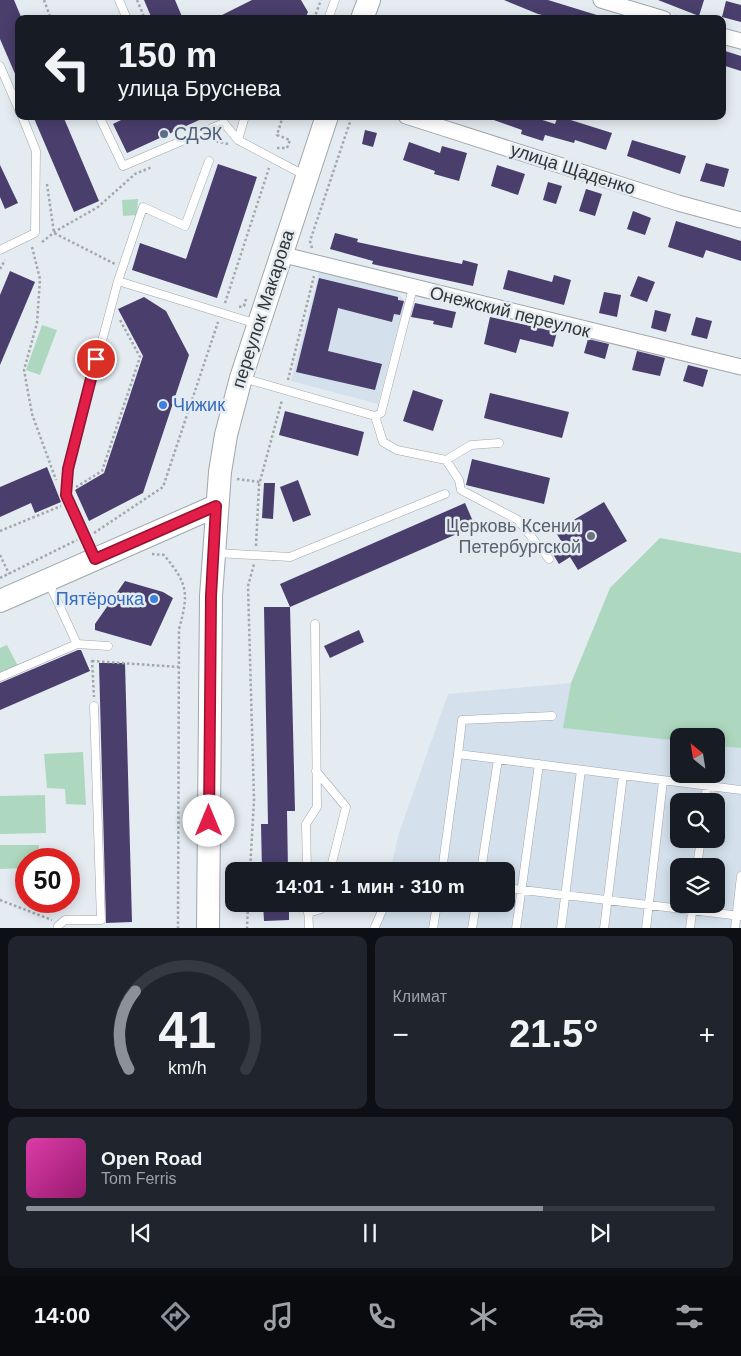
<!DOCTYPE html>
<html lang="ru">
<head>
<meta charset="utf-8">
<style>
  body { margin:0; font-family:Helvetica,sans-serif; background:#20242c; color:#f1f3f6; height:100vh; display:flex; flex-direction:column; font-size:19px; white-space:nowrap }
  * { box-sizing:border-box; margin:0 }
  p { font-size:16px; color:#9ea1a6 }
  .icon { flex:none; width:28px; height:28px; fill:none; stroke:currentColor; stroke-width:2; stroke-linecap:round; stroke-linejoin:round }
  .map { position:relative; height:928px; overflow:hidden }
  .side { display:flex; flex-direction:column; gap:8px; padding:8px; background:#0d0f14; flex:1 }
  .side>* { flex:none }
  .guide { position:absolute; left:15px; top:15px; width:711px; height:105px; border-radius:10px; box-shadow:0 2px 12px #0003; background:#171b24; color:#f1f3f6; overflow:hidden }
  .needle { width:32px; rotate:330deg }
  .fabs { position:absolute; left:670px; top:728px; display:grid; gap:10px }
  .fabs a { display:grid; place-items:center; width:55px; height:55px; border-radius:10px; background:#171b24; box-shadow:0 2px 12px #0003; font-size:25px }
  .speed { position:absolute; left:15px; top:848px; display:flex; gap:10px; font-size:25px; font-weight:700; text-align:center }
  .speed>* { display:grid; place-content:center; width:65px; height:65px; border-radius:50%; background:#171b24; box-shadow:0 2px 12px #0003; line-height:1 }
  .speed .limit { border:8px solid #d22; background:#fff; color:#111 }
  .pin { position:absolute; display:grid; place-items:center; width:42px; height:42px; color:#fff; margin:-21px; border:2px solid #fff; border-radius:50%; box-shadow:0 1px 5px #0007 }
  .me { position:absolute; width:55px; margin:-28px; rotate:0deg; stroke-linejoin:round; filter:drop-shadow(0 0 4px #0008) }
  .turn { display:flex; align-items:center; gap:18px; height:105px; padding:0 20px; font-size:22px }
  .turn .icon { width:65px; height:65px; stroke-width:2.5 }
  .turn b { display:block; font-size:35px; line-height:42px }
  .big { font-size:38px; font-weight:700; line-height:1.1 }
  .side .widget { flex:1; display:flex; flex-direction:column; justify-content:center; gap:8px; min-width:0; padding:0 18px; border-radius:10px; background:#20242c }
  .side .dial { align-items:center; gap:0 }
  .dial svg { height:130px; overflow:visible; fill:none; stroke:#363941; stroke-width:7; stroke-linecap:round; text-anchor:middle }
  .dial text { fill:#f1f3f6; stroke:none }
  .song { display:flex; align-items:center; gap:15px }
  .cover { width:60px; height:60px; border-radius:8px; background:linear-gradient(135deg,hsl(320 70% 55%),hsl(320 70% 35%)) }
  .played { height:5px; border-radius:2px; background:linear-gradient(90deg,#8c9099 75%,#363941 75%) }
  .keys { display:flex; justify-content:space-around; direction:ltr }
  .heat { display:flex; justify-content:space-between; align-items:center; font-size:28px; direction:ltr }
  .side .tiles { flex:1; display:grid; gap:8px; grid-template-columns:1fr 1fr }
  .widget:last-child { grid-column:span 2 }
  .trip { position:absolute; left:225px; top:862px; width:290px; height:50px; border-radius:10px; background:#171b24; box-shadow:0 2px 12px #0003; font-weight:700; line-height:50px; text-align:center }
  .tab-bar { display:flex; height:80px; justify-content:space-around; align-items:center; background:#090b0e; color:#9ea1a6 }
  .tab-bar .icon { width:35px; height:35px }
  .tab-bar .on { color:#8c9099 }
  .tab-bar b { font-size:22px; color:#f1f3f6 }
  .map>svg:first-child { display:block }
</style>
</head>
<body>
<div class="map">
<svg width="741" height="929" viewBox="0 0 741 929">
  <rect width="100%" height="100%" fill="#e4ebf1"/>
  <!-- built -->
  <path fill="#d4e1ec" fill-rule="evenodd" d="M319,272l78,19 8,11 -27,102 -87,-23z
    M571,683l-7,45 115,13v33h37v-28l25,2v180l-365,1 6,-25h124v-33h-116l9,-38 49,-139zM679,801h37v38h-37zM679,866h37v38h-37z"/>
  <!-- green -->
  <path fill="#add8bf" d="M138,199l-1,16 -14,1 -1,-16z
    M42,325l15,5 -17,45 -14,-5z
    M660,538l81,15v195l-25,-2v-10h-37v5l-116,-13 8,-45 39,-95z
    M7,645l11,21 -18,7v-25z
    M83,752l3,53 -20,-1 -1,-15 -18,-1 -3,-34z
    M45,795l1,38 -46,1v-38z
    M0,845h39v14h-13v9l-26,1z"/>
  <!-- building -->
  <path fill="#493e6c" d="M0,0h14l8,19h-3v64l-19,-44z
    M144,0h31l8,19h-31z
    M252,0h49l7,12 -3,7h-91z
    M504,0h44l52,16v3h-41l-21,-5z
    M658,0h46l-5,16z
    M726,1l15,4v17l-19,-5z
    M722,50l19,6v15l-19,-6z
    M33,116h30l36,85 -25,11z
    M129,116h79l-81,37 -14,-29z
    M488,116h42l25,8 3,-8 54,17 -6,17 -31,-10 -1,3 -29,-8 -2,6 -22,-7 1,-4 -34,-12z
    M365,130l12,3 -4,14 -11,-3z
    M632,140l54,16 -6,18 -53,-18z
    M409,142l31,11 2,-7 25,7 -8,28 -25,-7 1,-3 -32,-11z
    M706,163l23,6 -5,18 -24,-6z
    M218,164l39,13 -40,121 -85,-28 8,-27 46,16z
    M0,165l18,38 -13,6 -5,-12z
    M497,165l28,9 -7,21 -27,-9z
    M548,182l14,4 -6,18 -13,-4z
    M586,189l16,5 -7,22 -16,-5z
    M633,211l18,7 -6,17 -18,-6z
    M676,221l65,20v20l-35,-11 -3,8 -35,-11z
    M335,233l23,6 -1,3 60,13 45,9 1,-4 15,4 -5,22 -101,-22 1,-3 -43,-12z
    M508,270l44,12 2,-7 17,5 -7,25 -61,-16z
    M10,271l25,11 -35,83v-70z
    M638,276l17,6 -8,20 -17,-6z
    M319,278l79,19v3l6,1 -4,14 -6,-1 -2,8 -54,-14 -10,43 54,13 -7,26 -79,-18z
    M604,292l17,3 -4,22 -18,-4z
    M144,297l22,14 23,44 -46,138 -54,28 -14,-31 29,-17 39,-117 -25,-47z
    M415,303l41,9 -4,16 -19,-4 1,-3 -23,-4z
    M655,310l16,4 -5,18 -15,-4z
    M490,317l67,15 -4,15 -33,-8 -4,14 -32,-9z
    M696,317l16,4 -5,18 -16,-4z
    M588,339l21,5 -4,15 -21,-6z
    M637,351l28,7 -5,18 -28,-6z
    M688,365l20,5 -5,17 -20,-6z
    M413,390l30,10 -10,31 -30,-10z
    M490,393l79,19 -7,26 -78,-20z
    M285,411l79,21 -6,24 -79,-21z
    M472,459l78,19 -6,26 -78,-19z
    M47,467l14,35 -26,11 -4,-10 -31,14v-30z
    M298,480l13,35 -18,7 -13,-35z
    M264,483h11l-2,36 -11,-1z
    M604,502l23,39 -49,29 -8,-13 -11,7 -8,-13 12,-7 -8,-13z
    M465,503l10,23 -185,81 -10,-23z
    M125,581l38,11 10,6 -22,48 -56,-16v-6z
    M264,607h26l5,204h-8l1,60h-26l-1,-47h7z
    M359,630l5,12 -34,16 -6,-12z
    M78,650h3l9,21 -90,39v-27z
    M99,663h26l7,259 -26,1z
    M263,904h26v16l-25,1z"/>
  <g fill="none" stroke-linecap="round" stroke-linejoin="round">
    <!-- lane casing -->
    <g stroke="#a0a6ac" stroke-width="9">
      <path id="lane" d="M119,0l8,19
        M328,19l7,-19
        M0,66l19,44
        M99,116l24,50 101,-43 14,17 68,36
        M238,140l7,-24
        M0,250l35,-17 1,-82 -14,-35
        M118,281l25,-74 42,19 24,-65
        M243,378l132,38 6,-3 32,-125
        M375,416l8,26 14,8 49,10 25,-15 28,-2
        M446,460l13,20 2,10 57,30 31,39
        M217,553l73,4 155,-63
        M95,557l-29,-62 2,-26 50,-188 139,43
        M77,644l31,2
        M0,677l77,-33 -29,-63
        M458,754l4,-34 90,-4
        M316,771l30,36 -16,64
        M705,801l2,-15
        M697,866l4,-27
        M307,871l-1,-47 11,-17 -2,-183
        M442,871l16,-117 283,36
        M481,871l17,-112
        M506,888l235,28
        M308,904l1,25
        M308,913l13,-4 1,-5
        M58,929v-3l7,-6h36l-7,-214
        M374,929l11,-25
        M433,929l4,-25
        M472,929l4,-25
        M516,929l23,-165
        M561,929l20,-159
        M604,929l19,-154
        M646,929l17,-148
        M690,929l3,-25
        M735,929l6,-53"/>
    </g>
    <!-- street casing -->
    <g stroke="#a0a6ac" stroke-width="17">
      <path id="street" d="M601,0l63,19
        M722,36l19,5
        M406,116l272,87 63,17
        M280,254l461,113"/>
    </g>
    <!-- secondary casing -->
    <g stroke="#a0a6ac" stroke-width="24">
      <path id="secondary" d="M362,19l7,-19
        M0,601l216,-95
        M208,929l3,-333 9,-124 6,-37 15,-57 86,-262"/>
    </g>
    <!-- path -->
    <path stroke="#a2a7ac" stroke-width="2.5" stroke-dasharray="2.5 2.5" stroke-linecap="butt" d="M44,0l7,19
      M137,0l8,19
      M314,19l7,-19
      M298,116h2
      M211,140l17,4
      M277,148h10l3,-8 -13,-5 6,-19
      M47,184l7,49 61,31
      M42,242l14,-11 42,-24 37,-33 17,-7
      M32,247l8,32 -3,44 -13,47 8,44 24,66
      M312,248l-2,-7 42,-125
      M0,269l5,-9
      M225,303l44,-135
      M239,307l5,-1 2,-7
      M288,380l26,-104
      M237,479l23,3
      M76,487l26,-16 38,-114 -21,-39
      M0,531l61,-25
      M94,533l69,-46 55,-165
      M256,546l3,-61 23,-85
      M152,554l12,1c24,29 25,38 15,74l-1,300
      M0,555l9,19
      M0,578l77,-38
      M92,660l2,37
      M92,661l87,6
      M250,871l4,-71 -6,-214 6,-22
      M0,900l52,20
      M247,929l1,-25"/>
    <!-- lane -->
    <use href="#lane" stroke="#fff" stroke-width="8"/>
    <!-- street -->
    <use href="#street" stroke="#fff" stroke-width="15"/>
    <!-- secondary -->
    <use href="#secondary" stroke="#fff" stroke-width="22"/>
  </g>
  <g fill="none" stroke-linecap="round" stroke-linejoin="round">
    <!-- route casing -->
    <g stroke="#92132f" stroke-width="12">
      <path id="route" d="M96,359l-28,110 -2,26 29,64 121,-53 -5,90 -2,225"/>
    </g>
    <!-- route -->
    <use href="#route" stroke="#e11d48" stroke-width="9"/>
  </g>
  <!-- markers -->
  <circle fill="#5c6f8a" stroke="#e4ebf1" stroke-width="2" cx="164" cy="134" r="5"/>
  <g fill="#3f7fe0" stroke="#e4ebf1" stroke-width="2">
    <circle cx="163" cy="405" r="5"/>
    <circle cx="154" cy="599" r="5"/>
  </g>
  <circle fill="#6b7280" stroke="#e4ebf1" stroke-width="2" cx="591" cy="536" r="5"/>
  <g text-anchor="middle" stroke-width="5" stroke-linejoin="round" paint-order="stroke">
    <!-- service labels -->
    <g font-size="18" fill="#4e5e75" stroke="#e4ebf1" text-anchor="start">
      <text x="174" y="140">СДЭК</text>
    </g>
    <!-- street labels -->
    <g font-size="18" fill="#323537" stroke="#e4ebf1">
      <text transform="translate(573 169) rotate(18)" y="6">улица Щаденко</text>
      <text transform="translate(263 309) rotate(-72)" y="6">переулок Макарова</text>
      <text transform="translate(510 312) rotate(14)" y="6">Онежский переулок</text>
    </g>
    <!-- shop labels -->
    <g font-size="18" fill="#366cbe" stroke="#e4ebf1" text-anchor="start">
      <text x="173" y="411">Чижик</text>
      <text x="144" y="605" text-anchor="end">Пятёрочка</text>
    </g>
    <!-- worship labels -->
    <g font-size="18" fill="#5b616d" stroke="#e4ebf1" text-anchor="end">
      <text x="581" y="532">Церковь Ксении<tspan x="581" dy="21">Петербургской</tspan></text>
    </g>
  </g>
</svg>
<div class="fabs">
<a><svg class="needle" viewBox="-14 -14 28 28"><path d="M0-13l5 13h-10z" fill="#e53935"/><path d="M0 13l5-13h-10z" fill="#9ea1a6"/></svg></a>
<a><svg class="icon" aria-label="search" viewBox="0 0 24 24"><circle cx="10" cy="10" r="6"/><path d="M15 15l6 6"/></svg></a>
<a><svg class="icon" aria-label="layers" viewBox="0 0 24 24"><path d="M12 4l9 5-9 5-9-5zM3 14l9 5 9-5"/></svg></a>
</div>
<div class="speed"><div class="limit">50</div></div>
<div class="pin" style="left:96px;top:359px;background:#d93025"><svg class="icon" aria-label="arrive" viewBox="0 0 24 24"><path d="M6 21V4h12l-3 4 3 4H6"/></svg></div>
<svg class="me" style="left:209px;top:821px" viewBox="-20 -20 40 40"><circle r="19" fill="#fff"/><path d="M0-13L10 11 0 6-10 11z" fill="#e11d48"/></svg>
<div class="trip">14:01 · 1 мин · 310 m</div>
<div class="guide">
<div class="turn"><svg class="icon" aria-label="left" viewBox="0 0 24 24"><path d="M17 20v-9H6M10 6l-5 5 5 5"/></svg><div><b>150 m</b>улица Бруснева</div></div>
</div>
</div>
<section class="side">
<div class="tiles">
<div class="widget dial"><svg viewBox="0 0 100 80">
<path d="M14 69A42 42 0 1 1 86 69"/>
<path d="M14 69A42 42 0 0 1 18 21" stroke="#8c9099"/>
<text x="50" y="56" font-size="32" font-weight="700">41</text>
<text x="50" y="72" font-size="11">km/h</text>
</svg></div>
<div class="widget"><p>Климат</p>
<div class="heat"><a>−</a><b class="big">21.5°</b><a>+</a></div>
</div>
<div class="widget">
<div class="song"><i class="cover"></i><div><b>Open Road</b><p>Tom Ferris</p></div></div>
<div class="played"></div>
<div class="keys"><svg class="icon" aria-label="previous" viewBox="0 0 24 24"><path d="M18 5L8 12l10 7zM5 5v14"/></svg><svg class="icon" aria-label="pause" viewBox="0 0 24 24"><path d="M8 5v14M16 5v14"/></svg><svg class="icon" aria-label="next" viewBox="0 0 24 24"><path d="M6 5l10 7-10 7zM19 5v14"/></svg></div>
</div>
</div>
</section>
<nav class="tab-bar">
<b>14:00</b>
<svg class="icon on" aria-label="directions" viewBox="0 0 24 24"><path d="M12 3l9 9-9 9-9-9zM9 14v-3h6M13 9l2 2-2 2"/></svg>
<svg class="icon" aria-label="music" viewBox="0 0 24 24"><path d="M9 18V5l10-2v13"/><circle cx="6" cy="18" r="3"/><circle cx="16" cy="16" r="3"/></svg>
<svg class="icon" aria-label="phone" viewBox="0 0 24 24"><path d="M5 4h4l2 5-3 2q2 4 5 5l2-3 5 2v4C11 20 4 13 5 4z"/></svg>
<svg class="icon" aria-label="climate" viewBox="0 0 24 24"><path d="M12 3v18M4 7l16 10M4 17L20 7"/></svg>
<svg class="icon" aria-label="car" viewBox="0 0 24 24"><path d="M5 17H2v-5l4-1 3-4h7l3 4 3 1v5h-3M9 17h6M6 11h13"/><circle cx="7" cy="17" r="2"/><circle cx="17" cy="17" r="2"/></svg>
<svg class="icon" aria-label="filters" viewBox="0 0 24 24"><path d="M4 7h16M4 17h16"/><circle cx="9" cy="7" r="2"/><circle cx="15" cy="17" r="2"/></svg>
</nav>
</body>
</html>
